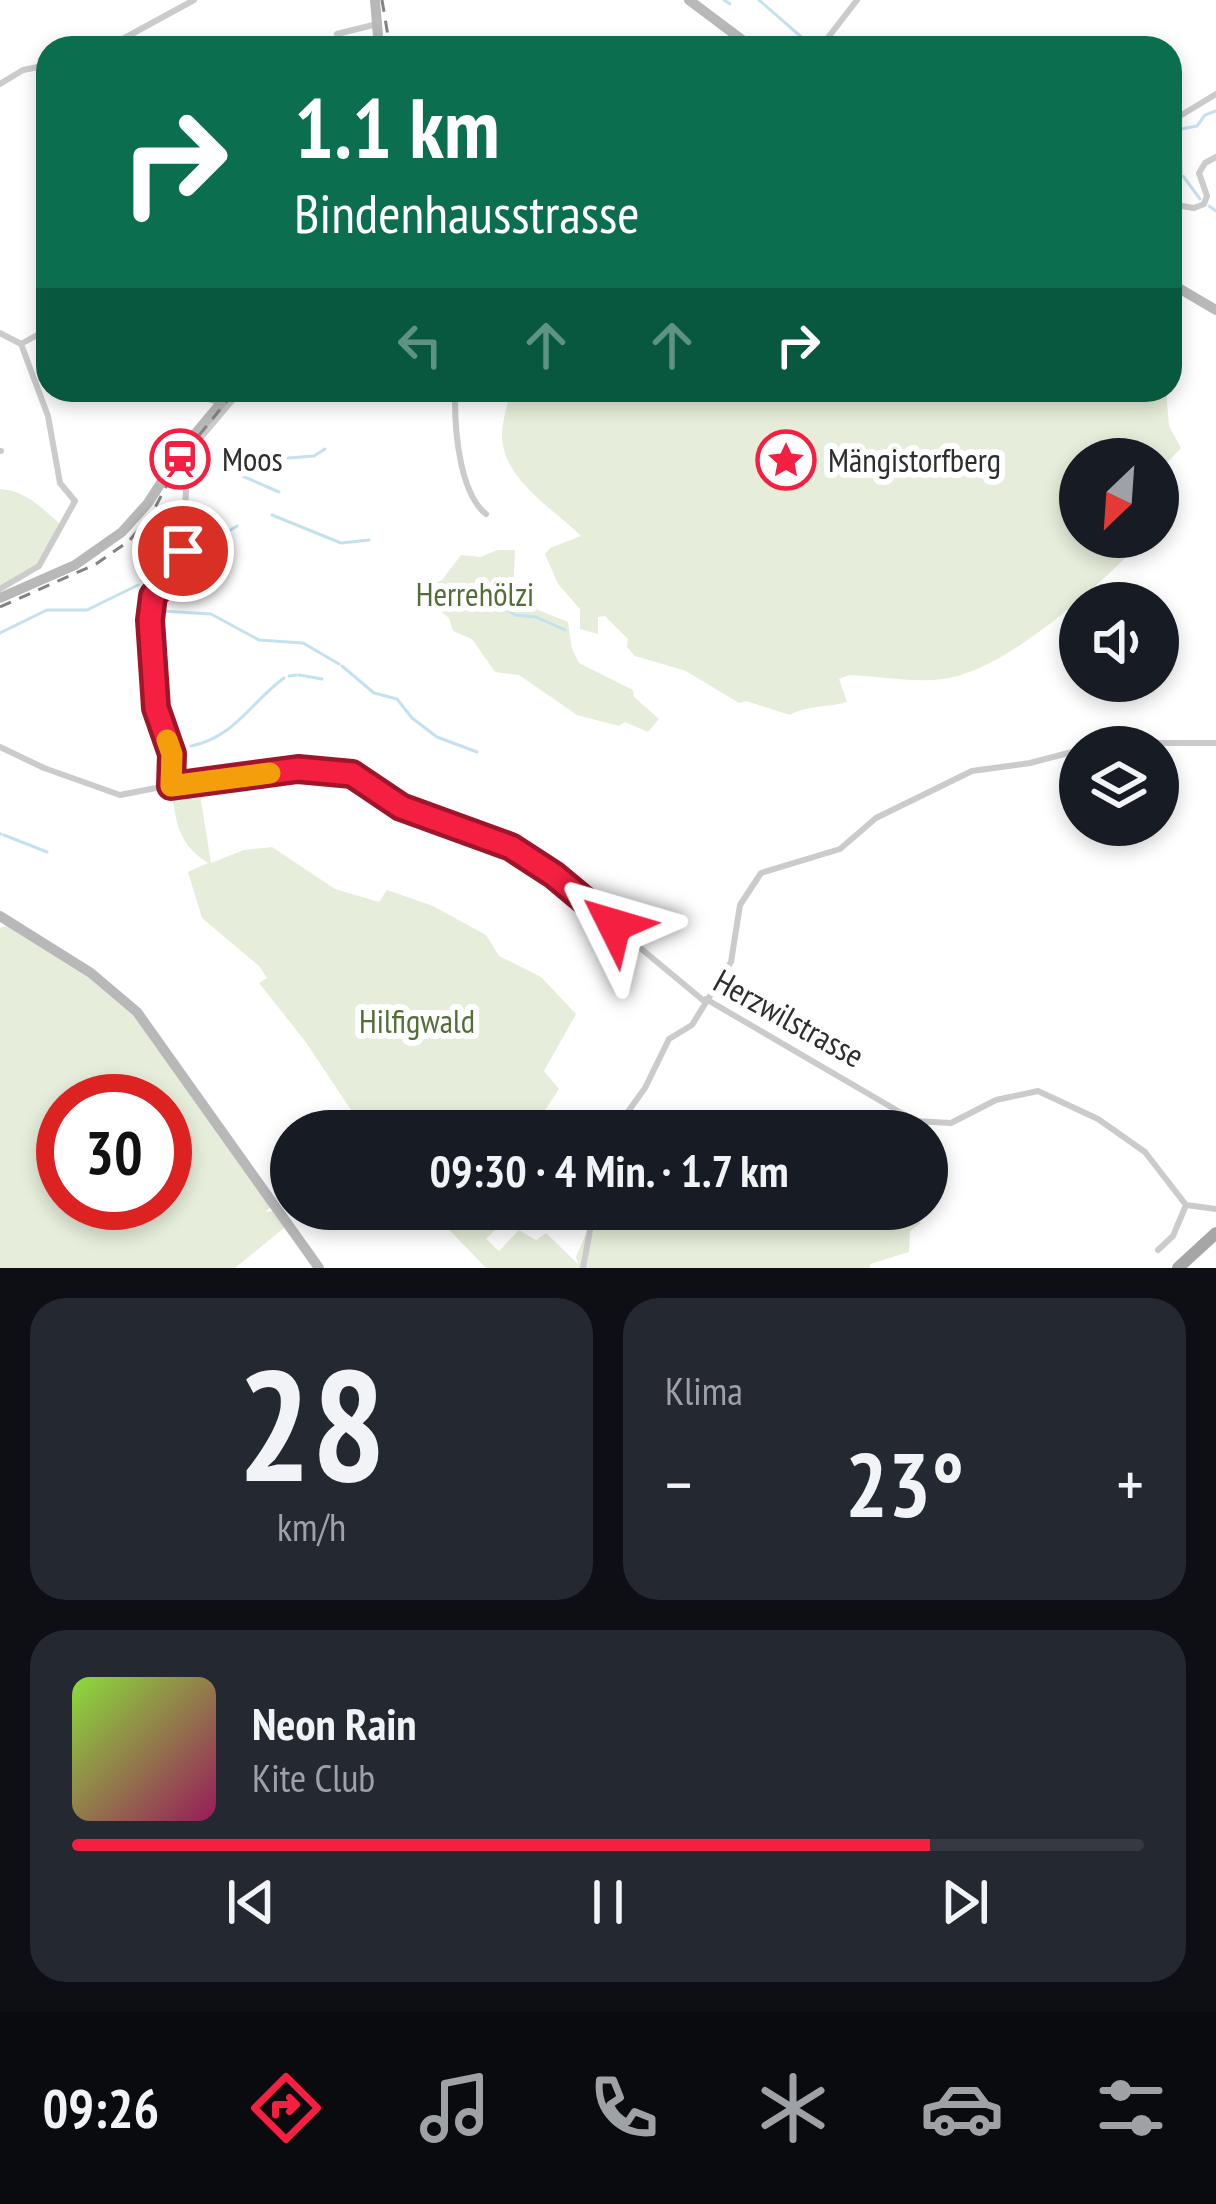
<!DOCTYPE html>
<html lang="de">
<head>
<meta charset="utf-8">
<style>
  body { margin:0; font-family:"PT Sans Narrow",sans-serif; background:#242831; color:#f1f3f6; height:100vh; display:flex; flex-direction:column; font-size:45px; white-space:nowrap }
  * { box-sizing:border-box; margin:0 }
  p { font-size:39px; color:#9ea1a6 }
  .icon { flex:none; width:66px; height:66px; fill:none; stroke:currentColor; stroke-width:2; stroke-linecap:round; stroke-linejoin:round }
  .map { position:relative; height:1268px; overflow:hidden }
  .drawer { display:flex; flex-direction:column; gap:30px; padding:30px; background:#0d0f14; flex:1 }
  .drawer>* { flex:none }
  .guide { position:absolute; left:36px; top:36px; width:1146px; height:366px; border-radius:36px; box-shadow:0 6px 18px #0003; background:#0b6e4f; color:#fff; overflow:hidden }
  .needle { width:78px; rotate:205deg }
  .fabs { position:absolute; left:1059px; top:438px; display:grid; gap:24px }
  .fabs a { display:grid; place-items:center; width:120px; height:120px; border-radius:50%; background:#171b24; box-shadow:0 6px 18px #0003; font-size:60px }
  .speed { position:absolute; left:36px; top:1074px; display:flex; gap:24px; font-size:60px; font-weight:700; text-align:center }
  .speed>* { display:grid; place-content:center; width:156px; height:156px; border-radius:50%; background:#171b24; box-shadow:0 6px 18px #0003; line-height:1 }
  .speed .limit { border:18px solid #d22; background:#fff; color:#111 }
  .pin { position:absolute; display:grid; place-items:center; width:102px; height:102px; color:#fff; margin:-51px; border:6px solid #fff; border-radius:50%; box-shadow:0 3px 12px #0007 }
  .me { position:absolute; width:132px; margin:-66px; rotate:310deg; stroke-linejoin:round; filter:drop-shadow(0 0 9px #0008) }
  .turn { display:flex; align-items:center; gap:42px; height:252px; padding:0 60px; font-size:54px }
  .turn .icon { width:156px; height:156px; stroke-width:2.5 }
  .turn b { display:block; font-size:84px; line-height:102px }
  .lanes { display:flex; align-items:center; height:114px; padding:0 60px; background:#0003; justify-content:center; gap:60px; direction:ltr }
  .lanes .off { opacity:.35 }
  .big { font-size:90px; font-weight:600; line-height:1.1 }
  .drawer .tile { flex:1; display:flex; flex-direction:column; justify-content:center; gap:18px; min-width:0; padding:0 42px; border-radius:36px; background:#242831 }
  .drawer .dial { align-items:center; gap:0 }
  .dial b { font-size:156px; line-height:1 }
  .song { display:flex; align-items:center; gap:36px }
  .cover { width:144px; height:144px; border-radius:18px; background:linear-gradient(135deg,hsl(90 70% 55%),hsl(330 70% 35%)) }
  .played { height:12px; border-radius:6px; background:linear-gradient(90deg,#f52041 80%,#363941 80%) }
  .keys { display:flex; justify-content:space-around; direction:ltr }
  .heat { display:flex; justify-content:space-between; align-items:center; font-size:66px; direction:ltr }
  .drawer .tiles { flex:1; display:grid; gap:30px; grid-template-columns:1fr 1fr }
  .tile:last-child { grid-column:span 2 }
  .trip { position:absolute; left:270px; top:1110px; width:678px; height:120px; border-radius:60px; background:#171b24; box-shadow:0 6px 18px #0003; font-weight:600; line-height:120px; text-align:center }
  .dock { display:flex; height:192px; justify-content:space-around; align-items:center; background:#090b0e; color:#9ea1a6 }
  .dock .icon { width:84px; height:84px }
  .dock .active { color:#f52041 }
  .dock b { font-size:54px; color:#f1f3f6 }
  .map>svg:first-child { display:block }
</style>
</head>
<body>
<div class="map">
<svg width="1216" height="1268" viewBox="0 0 1216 1268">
  <rect width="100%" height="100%" fill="#fff"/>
  <!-- green -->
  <path fill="#e6edda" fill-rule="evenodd" d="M510,390h656l3,36 12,22 -23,24v-13h-78v78h66c-44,46 -139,134 -203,142 -31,4 -63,-3 -94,-4l-10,4 8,23c-17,5 -45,4 -57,13l-44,-14 -7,2 -53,-32 -51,-15 -8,-9 1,-8 -23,-23 -7,1v17l-18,-5v-20l-22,-25 -13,-30 5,-6 31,-12c-30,-29 -78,-57 -79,-100 0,-17 6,-29 8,-46z
    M0,489c25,1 42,19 60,35l-24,42 -36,21z
    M498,550h17l-2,46 5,6 18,3 2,5 30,12 4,27 7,14 54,27 1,7 25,22 -11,13 -23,-10 -6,4 -42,-11 -58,-40 -24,-3 -23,-33 -19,-8 -4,-13 -18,-14v-19l11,-5 19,-25 19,2z
    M198,782l13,81 33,-13 28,-3 63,42 44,13 8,-12 46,16 53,29 13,21 42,21 35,37 -32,57 15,18 -23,35 6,7h-177l-60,-90 -46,-58 8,-5 -8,-12 -57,-48 -14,-46 20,-9c-29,-18 -33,-41 -36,-74z
    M6,926l71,39 56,47 139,194 -7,6 8,-1 12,16 -50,41h-235v-340zM63,1101h102v102h-102z
    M429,1209h71l-4,20 -10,10 13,12 20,-21 17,10 10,-7 32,31 -2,-7 12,-28 -2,-20h318l17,14 -11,8 -1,21 -39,12v4h-384z"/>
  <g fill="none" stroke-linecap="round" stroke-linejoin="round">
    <!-- stream -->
    <path stroke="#c4e1ef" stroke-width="3" d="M724,0l6,4
      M759,0l55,48
      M1170,131l27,-5 8,-11 11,-4
      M1180,135l1,38
      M1183,176l17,23
      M1209,206l7,5
      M288,458l26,-2 11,-7
      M240,475l39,17
      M272,515l69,28 28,-3
      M186,547l25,-5 26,-16
      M142,580l37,-31
      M431,587l19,-2 34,7 31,23 21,2 29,13
      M161,611l50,3 48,26 44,3 36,21
      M0,633l47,-23h40l51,-25
      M342,666l32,27 23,6 15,19 25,19 40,15
      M299,675l23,4
      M289,676l7,-1
      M191,746c44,-9 60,-44 93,-68
      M0,834h1
      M4,835l43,17"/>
    <!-- street -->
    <path stroke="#cbcbcb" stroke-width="6" d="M337,34l40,-10
      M106,48l88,-48
      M820,48l37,-48
      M0,84l23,-14 25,-5
      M1170,122l46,-28
      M1170,161l4,10 -4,15
      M1170,204l24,4 10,-4 3,-8 -8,-23 6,-10 11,-6
      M0,333l21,11
      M21,344l27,-15
      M440,390l15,10c0,33 5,93 31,114
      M194,393l25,10
      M0,451h1
      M0,589l39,-23 36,-65 -15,-18 -12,-67 -27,-72
      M0,747l44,21 76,27 72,-14 106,-12 54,5 49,33 91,30 52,31 160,133
      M1094,747l33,-4h89
      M171,786l1,-32 -15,-42 -7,-92 5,-28 27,-35 5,-82 -5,-9 15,-24 44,-52
      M706,999l209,122 36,2 45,-23 42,-9 60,28 47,33 41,53 30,4
      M614,1131l31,-43 24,-49 23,-14 39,-63 9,-57 21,-32 79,-24 36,-31 96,-47 58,-8 50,-13
      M1158,1250l15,-14 13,-31
      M583,1268l11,-59"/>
    <!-- secondary -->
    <path stroke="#b8b8b8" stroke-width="10" d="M375,0l4,48
      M689,0l64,48
      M1170,283l46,27
      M0,598l75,-33 47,-33 26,-29 37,-57 47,-56
      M0,916l91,57 46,39 182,256"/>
    <!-- primary -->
    <path stroke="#a6a6a6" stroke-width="12" d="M1178,1268l38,-35"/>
    <!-- rail -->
    <path stroke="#838383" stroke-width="3" stroke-dasharray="12 9" stroke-linecap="butt" d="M382,0l8,48
      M0,607l96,-43 33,-23 22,-26 32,-60 53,-65"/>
  </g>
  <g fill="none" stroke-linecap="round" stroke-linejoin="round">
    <!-- route casing -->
    <g stroke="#9f152a" stroke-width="30">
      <path id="route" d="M183,551l-1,9 -29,36 -3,24 6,88 16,46 -1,32 127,-17 54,5 49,33 110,40 43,28 60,50"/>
    </g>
    <!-- route -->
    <use href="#route" stroke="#f52041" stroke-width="21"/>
    <!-- slow -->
    <path stroke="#f59e0b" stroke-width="21" d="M167,740l5,14 -1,32 99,-13"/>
  </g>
  <!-- icons -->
  <defs>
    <g id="station-ring" transform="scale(3)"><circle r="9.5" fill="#fff" stroke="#f52041" stroke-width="1.5"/><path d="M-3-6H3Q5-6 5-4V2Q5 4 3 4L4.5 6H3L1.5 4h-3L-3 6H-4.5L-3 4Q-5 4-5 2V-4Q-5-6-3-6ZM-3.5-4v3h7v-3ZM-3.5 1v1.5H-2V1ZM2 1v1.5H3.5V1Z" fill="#f52041"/></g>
    <g id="sight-ring" transform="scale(3)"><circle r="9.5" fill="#fff" stroke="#f52041" stroke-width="1.5"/><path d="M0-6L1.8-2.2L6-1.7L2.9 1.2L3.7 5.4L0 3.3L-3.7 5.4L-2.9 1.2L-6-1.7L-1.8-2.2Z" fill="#f52041"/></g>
  </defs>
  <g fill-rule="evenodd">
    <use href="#station-ring" x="180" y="459"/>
    <use href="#sight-ring" x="786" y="460"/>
  </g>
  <g text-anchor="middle" stroke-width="12" stroke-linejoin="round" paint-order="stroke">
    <!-- poi labels -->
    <g font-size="33" fill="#2e2e2e" stroke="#fff" text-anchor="start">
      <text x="222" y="471">Moos</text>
      <text x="828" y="472">Mängistorfberg</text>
    </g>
    <!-- park labels -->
    <g font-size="33" fill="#556e37" stroke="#fff">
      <text x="475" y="606">Herrehölzi</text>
      <text x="417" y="1033">Hilfigwald</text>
    </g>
    <!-- street labels -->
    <g font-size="33" fill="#2e2e2e" stroke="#fff">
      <text transform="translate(789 1018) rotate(29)" y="12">Herzwilstrasse</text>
    </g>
  </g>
</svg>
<div class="fabs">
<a><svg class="needle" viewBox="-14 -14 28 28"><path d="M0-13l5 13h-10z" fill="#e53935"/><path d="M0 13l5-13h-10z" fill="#9ea1a6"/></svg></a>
<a><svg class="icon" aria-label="sound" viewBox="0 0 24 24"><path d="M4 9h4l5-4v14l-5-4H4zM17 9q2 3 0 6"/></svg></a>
<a><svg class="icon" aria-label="layers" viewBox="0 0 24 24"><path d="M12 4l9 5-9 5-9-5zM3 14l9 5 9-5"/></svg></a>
</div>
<div class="speed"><div class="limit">30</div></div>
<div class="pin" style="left:183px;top:551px;background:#d93025"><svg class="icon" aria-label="arrive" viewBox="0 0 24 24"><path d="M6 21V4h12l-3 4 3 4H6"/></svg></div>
<svg class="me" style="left:614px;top:925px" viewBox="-20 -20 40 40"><path d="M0-17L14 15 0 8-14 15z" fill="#f52041" stroke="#fff" stroke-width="4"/></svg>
<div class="trip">09:30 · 4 Min. · 1.7 km</div>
<div class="guide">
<div class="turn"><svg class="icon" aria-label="right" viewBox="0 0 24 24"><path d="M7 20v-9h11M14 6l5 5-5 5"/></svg><div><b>1.1 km</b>Bindenhausstrasse</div></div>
<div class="lanes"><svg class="icon off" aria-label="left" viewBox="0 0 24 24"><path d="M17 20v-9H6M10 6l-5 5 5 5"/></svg><svg class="icon off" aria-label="ahead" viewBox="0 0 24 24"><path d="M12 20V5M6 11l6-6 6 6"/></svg><svg class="icon off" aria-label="ahead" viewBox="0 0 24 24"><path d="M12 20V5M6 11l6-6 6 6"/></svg><svg class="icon" aria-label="right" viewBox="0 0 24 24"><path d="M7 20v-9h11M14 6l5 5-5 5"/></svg></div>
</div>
</div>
<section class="drawer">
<div class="tiles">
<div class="tile dial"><b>28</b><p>km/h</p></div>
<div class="tile"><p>Klima</p>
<div class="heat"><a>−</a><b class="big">23°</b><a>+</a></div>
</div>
<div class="tile">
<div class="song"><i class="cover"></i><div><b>Neon Rain</b><p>Kite Club</p></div></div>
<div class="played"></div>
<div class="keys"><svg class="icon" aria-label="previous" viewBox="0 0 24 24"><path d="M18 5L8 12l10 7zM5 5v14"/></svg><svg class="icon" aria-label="pause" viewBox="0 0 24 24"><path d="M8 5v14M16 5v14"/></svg><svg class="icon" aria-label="next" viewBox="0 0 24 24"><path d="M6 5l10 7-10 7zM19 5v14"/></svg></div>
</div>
</div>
</section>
<nav class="dock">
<b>09:26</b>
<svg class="icon active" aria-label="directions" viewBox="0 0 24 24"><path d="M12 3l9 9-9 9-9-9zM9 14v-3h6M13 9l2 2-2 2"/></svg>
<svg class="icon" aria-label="music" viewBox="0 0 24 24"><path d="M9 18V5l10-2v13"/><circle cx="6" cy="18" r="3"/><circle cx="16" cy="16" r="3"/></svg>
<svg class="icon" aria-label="phone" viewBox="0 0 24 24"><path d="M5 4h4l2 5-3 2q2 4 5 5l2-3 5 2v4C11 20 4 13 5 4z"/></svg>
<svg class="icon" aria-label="climate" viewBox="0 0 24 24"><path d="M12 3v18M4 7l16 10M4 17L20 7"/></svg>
<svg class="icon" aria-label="car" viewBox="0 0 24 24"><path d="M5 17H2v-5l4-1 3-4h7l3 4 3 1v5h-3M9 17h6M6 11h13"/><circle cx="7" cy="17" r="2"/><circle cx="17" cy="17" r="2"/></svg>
<svg class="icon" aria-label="filters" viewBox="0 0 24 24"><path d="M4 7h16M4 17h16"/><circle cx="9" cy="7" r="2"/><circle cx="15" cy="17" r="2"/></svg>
</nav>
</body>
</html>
